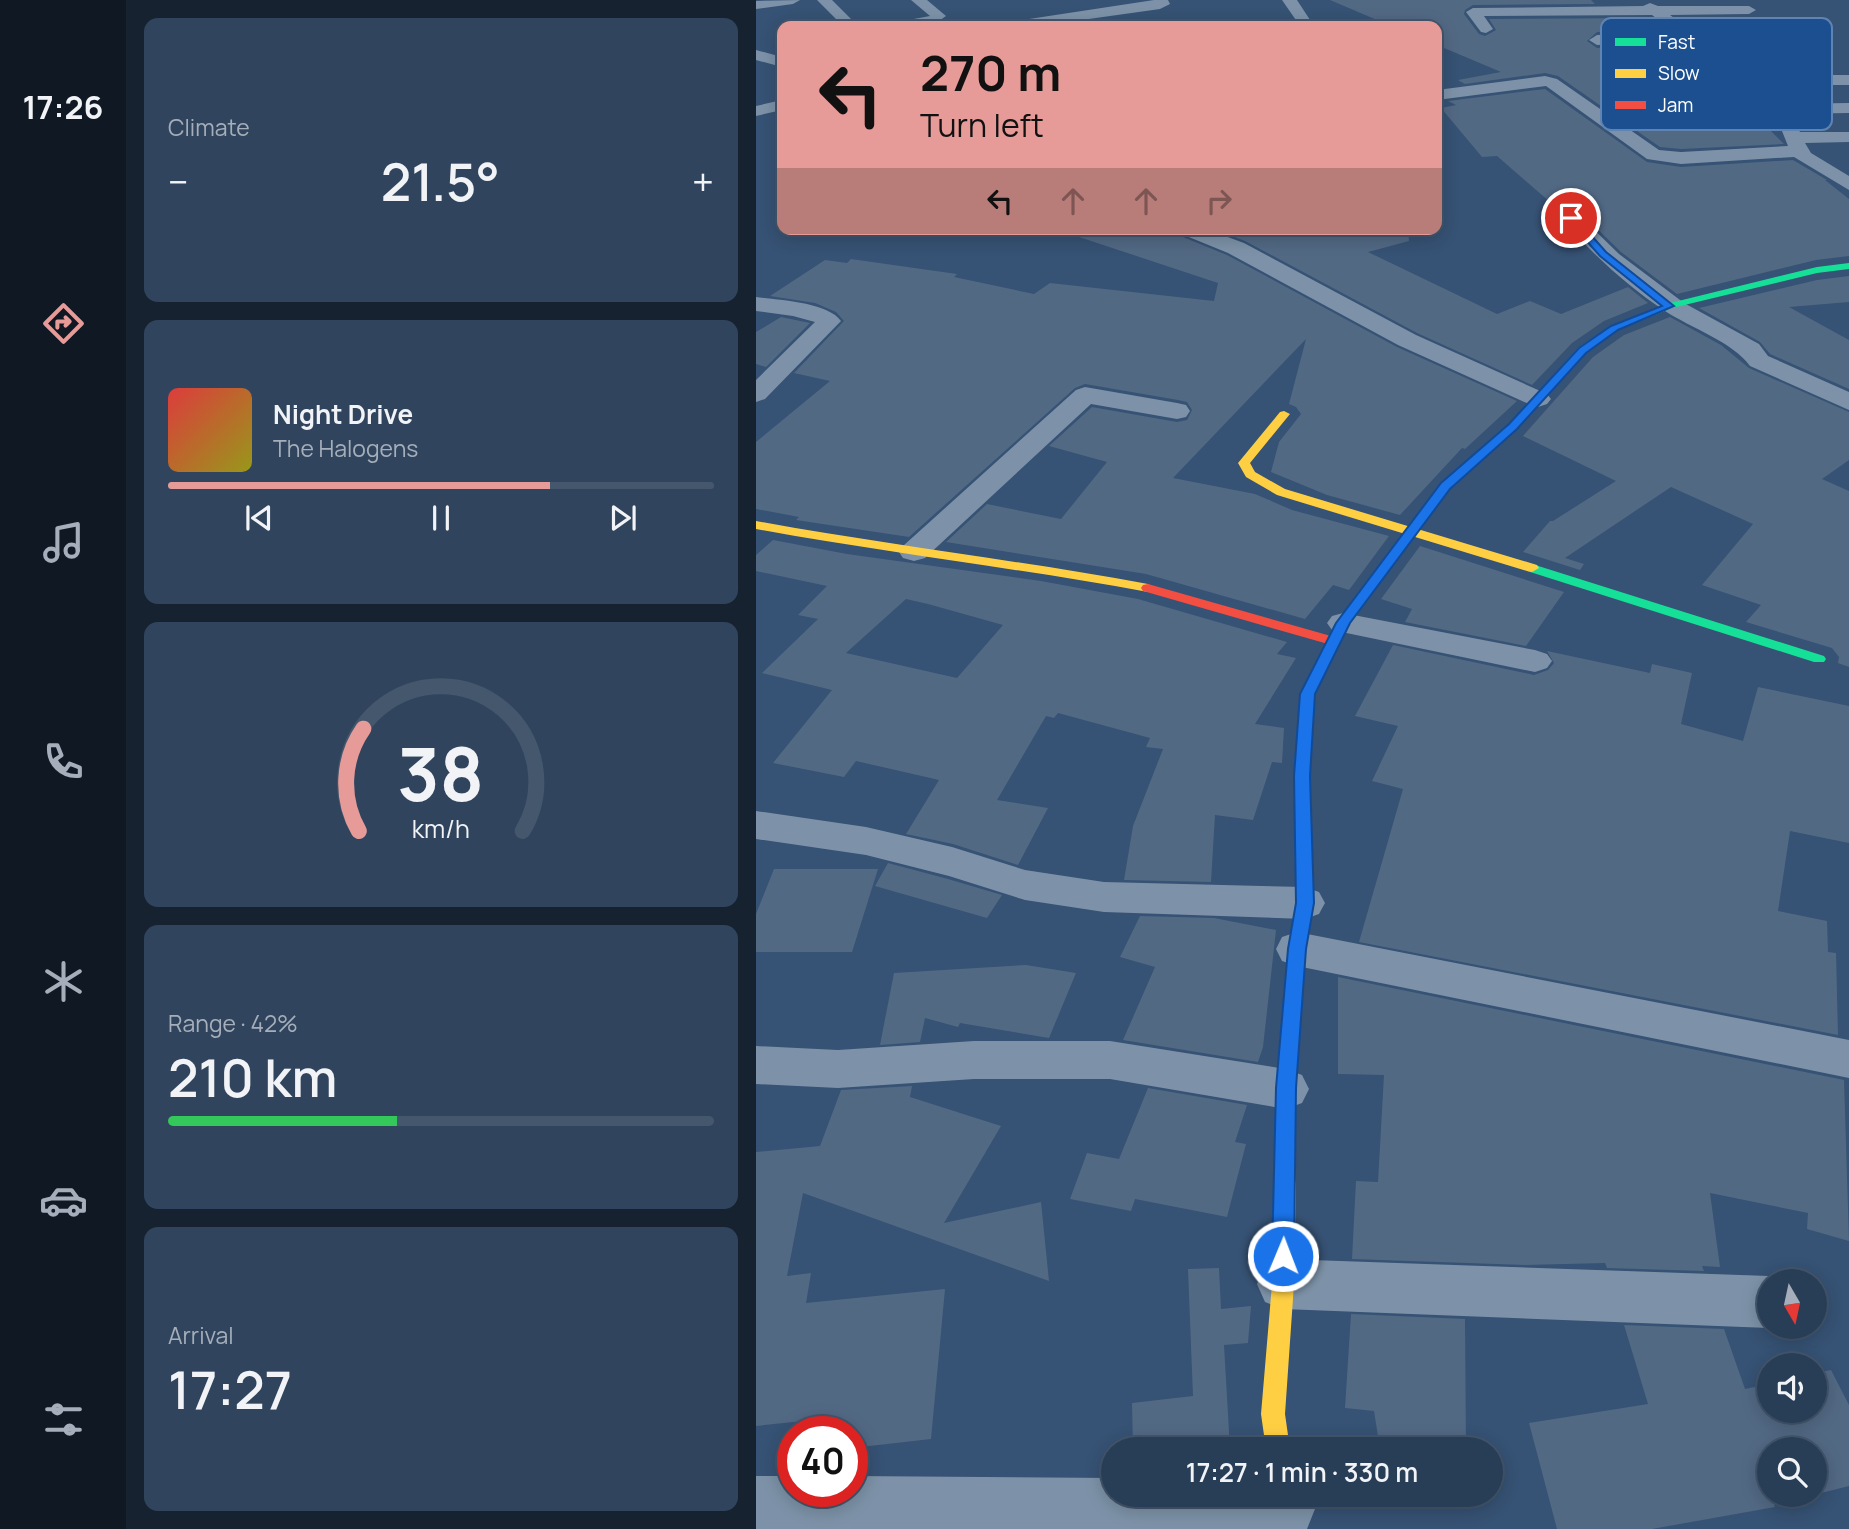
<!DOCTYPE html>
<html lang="en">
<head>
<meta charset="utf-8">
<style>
  body { margin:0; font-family:Manrope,sans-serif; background:#30455d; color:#f1f3f6; height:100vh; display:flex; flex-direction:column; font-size:26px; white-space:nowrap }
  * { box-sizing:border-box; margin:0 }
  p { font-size:23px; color:#a5aeba }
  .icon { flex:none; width:38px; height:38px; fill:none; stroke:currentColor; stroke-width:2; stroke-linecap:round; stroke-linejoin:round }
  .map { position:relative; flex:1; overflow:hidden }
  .drawer { display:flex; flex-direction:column; gap:18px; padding:18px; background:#162230; width:630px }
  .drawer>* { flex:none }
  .hud { position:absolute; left:21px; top:21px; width:665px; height:214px; border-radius:14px; box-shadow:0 4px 18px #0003,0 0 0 2px #44576d; background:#e69b98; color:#111; overflow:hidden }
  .needle { width:46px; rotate:171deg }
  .buttons { position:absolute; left:1001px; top:1269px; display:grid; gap:14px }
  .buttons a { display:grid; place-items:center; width:70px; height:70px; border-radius:50%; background:#283e57; box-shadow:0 4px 18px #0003,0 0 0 2px #44576d; font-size:35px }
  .speed { position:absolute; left:21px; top:1416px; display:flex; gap:14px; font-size:35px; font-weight:700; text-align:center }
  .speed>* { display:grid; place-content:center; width:91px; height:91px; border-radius:50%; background:#283e57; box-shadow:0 4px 18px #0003,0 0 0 2px #44576d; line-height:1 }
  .speed .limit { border:10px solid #d22; background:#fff; color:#111 }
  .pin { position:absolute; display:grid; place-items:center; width:60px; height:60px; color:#fff; margin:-30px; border:4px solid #fff; border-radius:50%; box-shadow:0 2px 7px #0007 }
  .me { position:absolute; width:77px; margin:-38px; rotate:1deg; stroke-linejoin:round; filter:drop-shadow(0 0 5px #0008) }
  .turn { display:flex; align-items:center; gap:24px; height:147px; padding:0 28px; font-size:32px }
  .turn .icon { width:91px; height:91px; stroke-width:2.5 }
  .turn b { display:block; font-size:49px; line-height:60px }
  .lanes { display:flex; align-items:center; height:66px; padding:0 28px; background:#0003; justify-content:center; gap:35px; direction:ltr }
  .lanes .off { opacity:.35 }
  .big { font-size:52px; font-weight:600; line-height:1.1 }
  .drawer .card { flex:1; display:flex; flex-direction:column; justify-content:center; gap:10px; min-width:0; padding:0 24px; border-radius:14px; background:#30455d }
  .drawer .dial { align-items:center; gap:0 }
  .dial svg { height:182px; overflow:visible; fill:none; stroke:#44576d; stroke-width:7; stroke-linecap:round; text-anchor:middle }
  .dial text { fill:#f1f3f6; stroke:none }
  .song { display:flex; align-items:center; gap:21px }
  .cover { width:84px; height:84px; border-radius:10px; background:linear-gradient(135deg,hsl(0 70% 55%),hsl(60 70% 35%)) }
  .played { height:7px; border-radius:4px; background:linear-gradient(90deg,#e69b98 70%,#44576d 70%) }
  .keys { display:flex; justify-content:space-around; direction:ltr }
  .heat { display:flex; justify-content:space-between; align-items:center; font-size:38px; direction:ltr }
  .charge { height:10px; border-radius:5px; background:linear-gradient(90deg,#34c759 42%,#44576d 0) }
  .trip { position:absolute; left:345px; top:1437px; width:402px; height:70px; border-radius:35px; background:#283e57; box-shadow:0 4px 18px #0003,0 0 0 2px #44576d; font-weight:600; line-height:70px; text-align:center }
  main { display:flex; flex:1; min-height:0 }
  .tab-bar { display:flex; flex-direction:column; width:126px; justify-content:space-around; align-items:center; background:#101923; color:#a5aeba }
  .tab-bar .icon { width:49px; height:49px }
  .tab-bar .active { color:#e69b98 }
  .tab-bar b { font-size:32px; color:#f1f3f6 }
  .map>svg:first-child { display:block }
</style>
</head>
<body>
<main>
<nav class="tab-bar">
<b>17:26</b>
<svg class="icon active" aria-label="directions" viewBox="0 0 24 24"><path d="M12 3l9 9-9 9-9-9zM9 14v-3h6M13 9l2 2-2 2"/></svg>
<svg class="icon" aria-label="music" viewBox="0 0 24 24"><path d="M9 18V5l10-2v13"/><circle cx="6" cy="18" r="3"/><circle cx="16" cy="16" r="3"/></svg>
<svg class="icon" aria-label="phone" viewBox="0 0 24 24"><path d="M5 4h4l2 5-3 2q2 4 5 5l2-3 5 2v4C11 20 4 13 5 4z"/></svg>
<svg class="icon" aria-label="climate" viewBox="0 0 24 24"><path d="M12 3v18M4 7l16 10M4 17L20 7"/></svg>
<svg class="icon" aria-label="car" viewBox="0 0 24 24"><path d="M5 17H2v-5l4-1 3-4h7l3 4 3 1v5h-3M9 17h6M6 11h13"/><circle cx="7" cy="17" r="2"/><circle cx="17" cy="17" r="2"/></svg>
<svg class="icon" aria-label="filters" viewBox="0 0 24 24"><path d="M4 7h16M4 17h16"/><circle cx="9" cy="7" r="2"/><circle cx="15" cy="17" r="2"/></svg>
</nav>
<section class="drawer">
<div class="card"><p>Climate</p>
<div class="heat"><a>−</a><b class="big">21.5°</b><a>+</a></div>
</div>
<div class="card">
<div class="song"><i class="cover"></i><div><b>Night Drive</b><p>The Halogens</p></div></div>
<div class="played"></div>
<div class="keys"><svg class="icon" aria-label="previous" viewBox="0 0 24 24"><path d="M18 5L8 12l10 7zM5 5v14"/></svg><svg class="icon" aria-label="pause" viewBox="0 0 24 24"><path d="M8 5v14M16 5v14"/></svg><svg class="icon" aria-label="next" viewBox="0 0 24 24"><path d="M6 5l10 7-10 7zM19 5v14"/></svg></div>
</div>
<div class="card dial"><svg viewBox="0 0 100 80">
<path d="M14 69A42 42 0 1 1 86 69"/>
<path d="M14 69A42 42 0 0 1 16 24" stroke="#e69b98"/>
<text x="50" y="56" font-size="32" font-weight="700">38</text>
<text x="50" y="72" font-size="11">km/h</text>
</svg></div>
<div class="card"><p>Range · 42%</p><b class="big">210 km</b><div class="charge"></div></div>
<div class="card"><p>Arrival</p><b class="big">17:27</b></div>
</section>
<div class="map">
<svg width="1093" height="1529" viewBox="0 0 1093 1529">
  <rect width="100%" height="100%" fill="#365274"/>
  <!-- building -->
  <path fill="#526984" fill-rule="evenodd" d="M574,0h261l4,4 -122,1 -8,5 -1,4 15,20 6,2 11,-6 -7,-11 162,-1 16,12 -70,2 -10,9 10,7 83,-4 7,7h8l32,27 -98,2 -8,3v10l123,-1 32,30 2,6h-10l16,16 -103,5 -21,-2 -102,-71 -13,-3 -80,11 -7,-4 43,-8 -64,-27v-19h-46z
    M789,89l102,73 34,5 112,-7 34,20h-2l24,19v57l-33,4 -139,34 -56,-42 -41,-40 -22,-3 -61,-53 -15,1 -41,-49 15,-3 -8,-4z
    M321,229h97l4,6 49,20 170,92 120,54 -52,48 -3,-1 -62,67 -73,-20 -56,-23 8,-30 22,-28 -5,-7 -7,-3 17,-65 -133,139 82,16 37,16 97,26 -40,54 -16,-5 -28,34 -159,-45 -200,-32 41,-38 74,15 46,-57 -58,-16 43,-39 85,15 10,-2 5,-10 -5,-8 -9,-2 -93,-16 -10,4 -166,149 -113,-17 3,-3 -43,-8v-67l74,-61 -36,-8 50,-52 -8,-9 -21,-9 -45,-7 55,-36 22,3 4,-4 106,15 -3,3 80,17 16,-11 164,18 4,-18 -142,-47z
    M458,229h194l1,12 -41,11 129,62 33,-13 31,13 67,-27 20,16 -44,18 -32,22 -40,42 -115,-52 -172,-92z
    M1093,276v26l-60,5 60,33v49l-79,-35 -10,-12 -61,-34 118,-28z
    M25,317l29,6 -44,44 -10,-3v-32z
    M914,317l51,28 28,23 100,44v48l-27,19 27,12v176l-11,-4 1,-6 -7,-9 -86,-26 15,-17 -59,-20 51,-61 -82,-37 -106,71 19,6 -4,6 -57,-18 27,-31h3l63,-40 -93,-45 70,-79 31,-22z
    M17,540l74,14 194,27 97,18 149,43 -10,12 19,4 -41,66 29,4 -2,35 -10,-1 -19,58 -38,-5 -4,67 -87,-2 9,-54 30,-77 -17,-2 4,-9 -92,-25 -4,5 -8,-2 -49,84 51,8 -30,57 -65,-21 -47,-10 33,-54 -83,-19 -12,16 -71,-14 59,-73 -70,-17 56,-54 -20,-4 29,-29 -71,-15v-16zM150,599l22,5 75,21 -46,53 -111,-25z
    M664,546l144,46 -38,54 -121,-24 7,-13 -31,-10z
    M637,645l141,30 14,-5 6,-7 -7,-12 103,22 2,-9 40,9 -11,51 62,17 15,-54 91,19v137l-59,-12 -12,80 49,10 1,31 8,1 2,82 -479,-93 44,-153 -31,-8 26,-55 -43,-10z
    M132,863l60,16 54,16 -15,23 -112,-32z
    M18,869h104l-26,83h-96v-38z
    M384,916l74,2 62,12 -13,117 -5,15 -135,-22 32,-73 -35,-10z
    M270,965l50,8 -27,65 -89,-15 -2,4 -33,-9 -5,24 -40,3 14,-72z
    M582,977l506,103 5,161 -42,-12 1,-16 -98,-20 10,74 -18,-1 2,5 -97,-3 -2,-5 -80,2 -173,-6 4,-78 22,1 6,-107 -46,-1z
    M156,1086l-2,11 91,29 -57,97 97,-21 8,79 -246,-88 -16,83 24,-3 -5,30 139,-14 -14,150 -79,9v-16h-32l2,-13 -66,7v-274l64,-6 21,-56z
    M392,1088l99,17 -12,37 11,2 -19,73 -92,-18 -4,12 -61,-12 17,-46 32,6z
    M463,1268l2,41 30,-3 -3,37 -24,2 6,104h-97l-1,-46 61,-7 -5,-127z
    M595,1314l114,5 1,130h-86l-6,-38 -29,-3z
    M868,1325l100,4 21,60 24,-5v26h46v-37l16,-3 18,35v81l-75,19 1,2 -123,22h-95l-28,-106 119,-19zM1013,1449h46v45h-46z"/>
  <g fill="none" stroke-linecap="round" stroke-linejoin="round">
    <!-- street -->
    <path fill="#7d92a8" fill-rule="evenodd" d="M44,0l-7,4 -37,5v-8z
      M61,0h15l26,26h-15z
      M155,0h16l19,16 -10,7 -46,3 2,-3 38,-7z
      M398,0h14l2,4 -10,5 -121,17h-37l7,-4z
      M526,0h15l17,26h-14z
      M894,3l8,3h91l7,4 -7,4 -79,1 23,17 138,-4 2,3 -2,3 -5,1 -121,5 43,35h101v10h-90l22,19 68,-1v10l-59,1 10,18h49v10l-44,1 6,10 38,23v14l-55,-33 -113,7 -34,-5 -101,-73 -109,14v-10l108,-14 12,3 102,71 22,2 107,-6 -10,-25 -33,-32 -122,3 -2,-4 2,-4 6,-1 105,-3 -47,-39 -90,4 -8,-5 8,-5 78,-3 -23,-17 -168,1 9,13 -7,4 -5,-1 -15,-20 7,-4 170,-2z
      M0,50l26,7v10l-26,-7z
      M26,100v10l-26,6v-10z
      M815,212l7,2 41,40 65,49 75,41 9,12 81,36v18l-99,-44c-17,-24 -59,-38 -85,-55 -38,-25 -70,-55 -101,-89l-3,-4 3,-4z
      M420,229h30l38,14 172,92 131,59 4,5 -4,5 -9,3 -9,-3 -131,-59 -170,-92 -49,-20z
      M0,297c22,3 72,5 85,24l-76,78 -9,3v-22l59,-58 -22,-6 -37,-5z
      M329,387l92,16 9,2 4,6 -4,6 -9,2 -86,-15 -166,154 -11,3 -11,-3 -4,-6 4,-6 173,-156z
      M587,613l192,37 12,4 5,7 -5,7 -12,4 -203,-42 -5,-7 5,-7z
      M0,811l110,16 86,20 73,23 79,12 201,5 14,5 6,11 -6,11 -14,5 -201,-7 -79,-12 -76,-24 -83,-21 -110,-16z
      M541,932l552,108v38l-552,-112 -15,-5 -6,-12 6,-12z
      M218,1041h136l176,28 16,6 7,14 -7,14 -16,6 -176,-30h-136l-136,9 -82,-4v-38l82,4z
      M527,1259l486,17 12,5h-12v45h3l-3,2 -486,-19 -18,-7 -8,-18 8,-18z
      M0,1476h37v15h59v-15l261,2v16h196l6,15 -8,20h-551z"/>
    <!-- fast -->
    <path fill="#16e098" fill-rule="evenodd" d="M1093,263v6l-32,4 -145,35 -54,22 -32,22 -69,76 -68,61 -99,135 -35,70 -5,83 1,60 -2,4h-12l-2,-4 -1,-60 7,-83 35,-71 105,-140 68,-59 69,-76 32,-22 56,-22 151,-37z
      M776,564l292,92 2,3 -2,3h-10l-287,-91 -2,-3z"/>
    <!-- slow -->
    <path fill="#ffcf43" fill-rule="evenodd" d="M528,411l6,3 -40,49 5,9 30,17 252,76 2,3 -7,4 -5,-1 -250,-76 -31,-18 -8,-14 42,-51z
      M0,521c130,24 262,39 392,63l7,4 -7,4c-130,-24 -262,-39 -392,-63z
      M529,1171l7,3 4,7 -2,103 -9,130 5,35h-24l-5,-35 11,-130 2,-103 4,-7z"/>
    <!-- jam -->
    <path fill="#f24e42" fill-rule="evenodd" d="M392,584l190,54 2,3 -2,3h-10l-185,-53 -2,-3 2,-3z
      M547,831l6,2 2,4 3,66 -8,46 -10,140v92l-4,7 -7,3 -7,-3 -4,-7 2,-92 12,-140 8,-46 -1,-66 2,-4z"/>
  </g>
  <!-- route -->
  <path fill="#1a73e8" stroke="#114b97" stroke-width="2" d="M811,216h7l32,36 68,54 -56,24 -32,23 -69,76 -67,60 -100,134 -35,71 -5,82 4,127 -8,46 -10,139 -2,168 -3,8 -8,3 -8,-3 -3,-8 4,-168 12,-139 8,-46 -2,-127 6,-82 36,-71 105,-140 68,-59 70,-76 32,-22 51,-20 -62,-50 -33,-37z"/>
  <!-- legend -->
  <rect x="845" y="18" width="231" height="112" rx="10" fill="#1b4f8f" stroke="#5f84b1" stroke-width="2"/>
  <rect x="859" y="38" width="31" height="8" fill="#16e098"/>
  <rect x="859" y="69" width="31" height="9" fill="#ffcf43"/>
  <rect x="859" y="101" width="31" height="8" fill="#f24e42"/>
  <g font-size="19" fill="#fff">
    <text x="902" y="49">Fast</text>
    <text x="902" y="80">Slow</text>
    <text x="902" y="112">Jam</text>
  </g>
</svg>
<div class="buttons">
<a><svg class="needle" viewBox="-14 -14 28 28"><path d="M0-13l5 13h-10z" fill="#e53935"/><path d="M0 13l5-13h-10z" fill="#a5aeba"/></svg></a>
<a><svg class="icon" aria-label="sound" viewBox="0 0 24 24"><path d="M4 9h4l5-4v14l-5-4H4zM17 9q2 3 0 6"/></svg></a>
<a><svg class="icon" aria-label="search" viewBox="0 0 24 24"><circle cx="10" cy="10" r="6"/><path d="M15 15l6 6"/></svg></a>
</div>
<div class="speed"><div class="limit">40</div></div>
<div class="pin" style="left:815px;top:218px;background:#d93025"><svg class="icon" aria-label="arrive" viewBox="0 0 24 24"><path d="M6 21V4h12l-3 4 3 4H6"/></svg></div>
<svg class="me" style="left:527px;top:1256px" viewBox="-20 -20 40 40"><circle r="17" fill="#1a73e8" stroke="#fff" stroke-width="3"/><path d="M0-11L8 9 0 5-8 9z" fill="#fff"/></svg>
<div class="trip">17:27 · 1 min · 330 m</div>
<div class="hud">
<div class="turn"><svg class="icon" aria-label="left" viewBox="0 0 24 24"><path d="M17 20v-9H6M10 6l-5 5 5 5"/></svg><div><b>270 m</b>Turn left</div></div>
<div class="lanes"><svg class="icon" aria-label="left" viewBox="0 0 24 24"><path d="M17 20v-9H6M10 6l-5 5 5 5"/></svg><svg class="icon off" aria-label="ahead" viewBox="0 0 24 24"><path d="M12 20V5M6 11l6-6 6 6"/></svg><svg class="icon off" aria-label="ahead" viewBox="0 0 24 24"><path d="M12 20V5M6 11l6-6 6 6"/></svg><svg class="icon off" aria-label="right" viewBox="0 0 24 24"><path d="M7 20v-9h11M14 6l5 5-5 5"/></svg></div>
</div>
</div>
</main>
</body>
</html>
